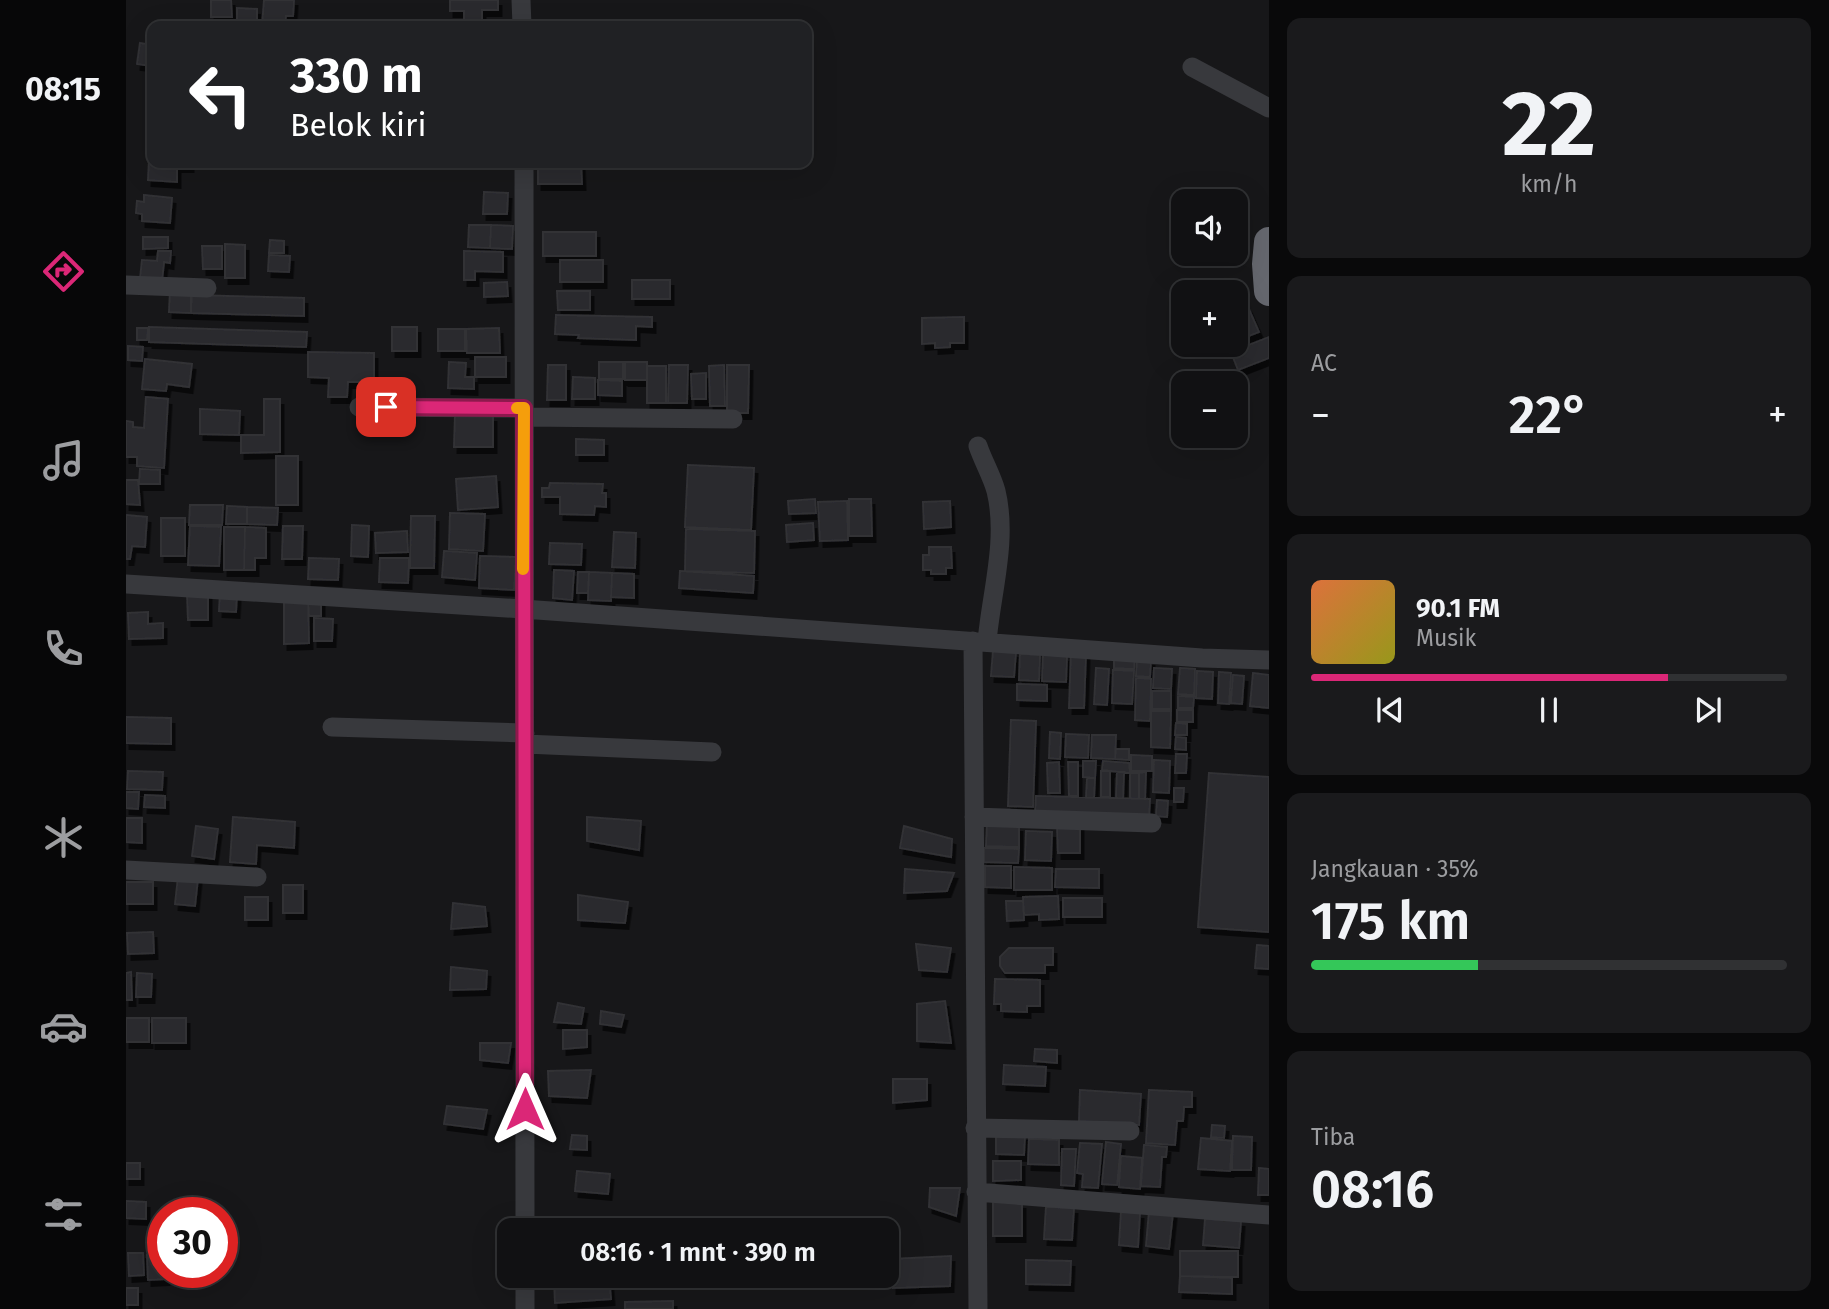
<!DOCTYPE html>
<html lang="id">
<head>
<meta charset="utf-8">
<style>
  body { margin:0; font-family:"Fira Sans",sans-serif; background:#1a1a1c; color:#f1f3f6; height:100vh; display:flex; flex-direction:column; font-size:26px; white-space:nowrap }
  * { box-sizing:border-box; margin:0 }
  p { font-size:23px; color:#9c9da0 }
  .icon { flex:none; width:38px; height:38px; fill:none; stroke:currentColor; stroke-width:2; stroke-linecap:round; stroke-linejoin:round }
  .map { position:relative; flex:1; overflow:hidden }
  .sheet { display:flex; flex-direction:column; gap:18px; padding:18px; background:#09090a; width:560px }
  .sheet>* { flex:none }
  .hud { position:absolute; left:21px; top:21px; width:665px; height:147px; border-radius:14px; box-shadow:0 7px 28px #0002,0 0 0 2px #303133; background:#202124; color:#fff; overflow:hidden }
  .buttons { position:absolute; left:1045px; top:189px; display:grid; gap:14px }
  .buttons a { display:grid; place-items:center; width:77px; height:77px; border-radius:14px; background:#111113; box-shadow:0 7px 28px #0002,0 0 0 2px #303133; font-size:35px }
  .speed { position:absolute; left:21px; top:1197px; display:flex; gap:14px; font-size:35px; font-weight:700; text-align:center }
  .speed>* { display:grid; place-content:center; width:91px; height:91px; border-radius:50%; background:#111113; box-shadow:0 7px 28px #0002,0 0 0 2px #303133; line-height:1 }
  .speed .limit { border:10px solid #d22; background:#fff; color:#111 }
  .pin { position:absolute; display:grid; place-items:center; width:60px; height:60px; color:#fff; margin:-30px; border-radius:14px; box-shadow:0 4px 10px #0006 }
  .me { position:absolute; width:77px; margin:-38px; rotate:0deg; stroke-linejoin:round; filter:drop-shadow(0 0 5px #0008) }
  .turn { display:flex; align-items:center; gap:24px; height:147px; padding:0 28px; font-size:32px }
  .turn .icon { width:91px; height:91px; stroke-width:2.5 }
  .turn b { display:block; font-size:49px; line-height:60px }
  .big { font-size:52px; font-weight:600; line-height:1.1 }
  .sheet .tile { flex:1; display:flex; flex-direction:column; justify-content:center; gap:10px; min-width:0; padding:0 24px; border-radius:14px; background:#1a1a1c }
  .sheet .dial { align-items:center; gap:0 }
  .dial b { font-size:91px; line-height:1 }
  .song { display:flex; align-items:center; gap:21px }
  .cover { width:84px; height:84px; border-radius:10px; background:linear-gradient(135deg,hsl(20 70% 55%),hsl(60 70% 35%)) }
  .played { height:7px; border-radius:4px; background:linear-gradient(90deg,#db2777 75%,#303133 75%) }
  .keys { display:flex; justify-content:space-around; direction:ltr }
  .heat { display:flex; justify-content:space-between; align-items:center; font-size:38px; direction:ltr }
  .charge { height:10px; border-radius:5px; background:linear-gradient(90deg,#34c759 35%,#303133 0) }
  .trip { position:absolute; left:371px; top:1218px; width:402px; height:70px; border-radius:14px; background:#111113; box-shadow:0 7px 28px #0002,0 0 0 2px #303133; font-weight:600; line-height:70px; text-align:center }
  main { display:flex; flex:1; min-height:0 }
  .dock { display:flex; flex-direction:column; width:126px; justify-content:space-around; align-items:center; background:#070708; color:#9c9da0 }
  .dock .icon { width:49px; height:49px }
  .dock .current { color:#db2777 }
  .dock b { font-size:32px; color:#f1f3f6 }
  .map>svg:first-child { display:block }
</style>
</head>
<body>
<main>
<nav class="dock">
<b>08:15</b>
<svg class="icon current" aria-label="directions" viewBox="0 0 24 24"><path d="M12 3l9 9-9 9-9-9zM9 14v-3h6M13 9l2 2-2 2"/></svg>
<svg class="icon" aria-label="music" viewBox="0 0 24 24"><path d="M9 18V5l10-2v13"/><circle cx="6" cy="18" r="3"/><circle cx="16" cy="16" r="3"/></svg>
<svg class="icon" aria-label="phone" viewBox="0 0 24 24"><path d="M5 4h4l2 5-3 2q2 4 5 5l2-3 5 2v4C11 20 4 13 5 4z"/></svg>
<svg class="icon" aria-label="climate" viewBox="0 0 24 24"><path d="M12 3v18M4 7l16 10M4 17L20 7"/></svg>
<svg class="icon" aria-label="car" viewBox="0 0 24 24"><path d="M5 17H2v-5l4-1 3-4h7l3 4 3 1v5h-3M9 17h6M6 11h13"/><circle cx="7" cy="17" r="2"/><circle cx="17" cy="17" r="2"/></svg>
<svg class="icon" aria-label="filters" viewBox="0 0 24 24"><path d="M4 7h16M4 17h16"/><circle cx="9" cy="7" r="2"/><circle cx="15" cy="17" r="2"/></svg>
</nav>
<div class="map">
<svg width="1143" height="1309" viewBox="0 0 1143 1309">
  <defs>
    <filter id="shadow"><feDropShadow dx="3.5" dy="6" stdDeviation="0" flood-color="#0009"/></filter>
  </defs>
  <rect width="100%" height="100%" fill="#171719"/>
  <!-- building -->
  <path fill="#2a2a2d" stroke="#313135" stroke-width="2" filter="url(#shadow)" d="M85,0h20l1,17h-21z
    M138,0h30l-1,16h-7l-1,7h-10l-1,3h-12z
    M324,0h48v10h-16v10h-18v-9h-14z
    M111,8l20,1v16h-20z
    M14,43l12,2v21l-15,-2z
    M23,160h3v3h38v3h-13v16l-29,-2z
    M412,163h43l1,21h-44z
    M358,192l24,1 -1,21h-24z
    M18,195l28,3 -2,25 -28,-2v-7l-6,-1 1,-12 7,1z
    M343,225h22l-1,23 -22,-1z
    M365,225l22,1 -1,23 -22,-1z
    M417,232h53v24h-53z
    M17,237h25v11l-25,1z
    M144,240l14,1v12h-15z
    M99,244l20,1v33h-20z
    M76,246h20v23h-19z
    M32,251h13l-1,12 -6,-1 -2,19 -22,-2 2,-19 15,1z
    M338,251l39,1v20l-28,-1v9h-11z
    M143,255l21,1 -1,16 -21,-1z
    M434,260h43v22h-43z
    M506,280h38v19h-38z
    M381,282l1,14 -24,1v-14z
    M44,290h22l-1,23 -22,-1z
    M431,291h33v19h-32z
    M65,295l113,3v18l-113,-3z
    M1122,307l11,25 -23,9v-29z
    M430,315l96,2v10l-16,-1v14l-58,-2 1,-3 -24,-1z
    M838,317v26h-14v4l-15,1v-5l-13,1v-26z
    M23,327l158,5 -1,15 -157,-5z
    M266,327h25v24h-25z
    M11,328h11l-1,12h-10z
    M373,328l1,25h-33l-1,-24z
    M312,329h27v22h-27z
    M1143,337v21l-31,12 -7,-18z
    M2,346l15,1 -1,14 -14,-1z
    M182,352l66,1v29h-26l-1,15h-19l1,-19 -21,-1z
    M349,357h31v20h-31z
    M19,359l47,5 -3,23 -22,-3 -1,7 -24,-2z
    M323,362l17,1 -1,14h9v12l-26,-1z
    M473,362h24v17h-24z
    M499,362h22v18h-22z
    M422,365h18v35h-19z
    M543,365h19l-1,38h-19z
    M598,365l1,41h-15l-1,-40z
    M601,365h22l-1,48h-21z
    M521,366h19v37h-19z
    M580,373v26h-14l-1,-25z
    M447,377l22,1v21h-23z
    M472,380l24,1v15l-24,-1z
    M20,397l22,2 -4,69 -27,-2v-9h-11v-36l7,1v5l11,1z
    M138,399h16v53l-39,1v-18h23z
    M74,409l40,2 -1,24 -39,-1z
    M329,416h38v31h-39z
    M450,439l28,1v15h-28z
    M150,456h22v49h-22z
    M562,465l66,3 -3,62 -66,-3z
    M14,469l20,1v14h-21z
    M370,476l2,31 -40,3 -2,-31z
    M0,480h12l2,25 -14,-1z
    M424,483l53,1 -1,9h4v14l-11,-1 -1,9 -34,-1v-17h-18v-9h7z
    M689,499l1,14 -27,1 -1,-13z
    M723,499h22l1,37h-23z
    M721,501l1,39 -28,1 -2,-39z
    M824,501l1,26 -27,2 -1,-27z
    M64,505h33l-1,20h-33z
    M101,506l20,1v17h-21z
    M121,507l31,1 -1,17 -30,-1z
    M324,513l35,1 -2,37 -34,-2z
    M0,515l21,2 -2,30 -13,-1 -2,13h-4z
    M285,516h24l-1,52h-24z
    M35,518h24v38h-24z
    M687,523l1,17 -27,2 -1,-17z
    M226,525l17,1 -1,31 -17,-1z
    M64,526l31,1 -2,39 -31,-1z
    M157,526h20l-1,33h-20z
    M98,527h21l-1,43h-20z
    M119,527l21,1v30h-11v12h-11z
    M560,529l69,2 -1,42 -69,-2z
    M281,531l1,21 -32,1 -1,-20z
    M488,532l22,1 -1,35 -23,-1z
    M424,543l32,1 -1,21 -32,-1z
    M803,547h22l1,21h-6v6h-15v-4h-8v-15h6z
    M318,551l33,2 -2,27 -33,-3z
    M354,556l36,1 -2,33 -35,-2z
    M183,558l30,1 -1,21 -30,-1z
    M254,558h29l-1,25 -29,-1z
    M428,570l20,1 -2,29 -19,-2z
    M554,571l74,5 -1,17 -74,-5z
    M452,572h11l-1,21h-11z
    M463,572l23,1 -1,28 -23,-1z
    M486,573l22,1v24l-23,-1z
    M61,593h21v27h-20z
    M94,593l17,1 -1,18 -17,-1z
    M182,601l1,42 -25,1v-42z
    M182,601h13v15h-12z
    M22,612v12l15,-1v15l-34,1 -1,-26z
    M188,618l19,1 -1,22h-18z
    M867,651l23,1 -2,25 -23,-1z
    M945,653h15l-2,55h-15z
    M894,654l20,1 -1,26 -20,-1z
    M917,655l24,1 -1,26 -24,-1z
    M988,657l21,1 -1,11 -20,-1z
    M1011,660h14l-1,17 -14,-1z
    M970,668l13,1 -2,36 -13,-1z
    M1028,668l18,1 -1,20 -18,-1z
    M1054,668l15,1 -1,26 -16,-1z
    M987,670l21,1 -2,33 -20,-1z
    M1071,671l16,1 -1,27 -16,-1z
    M1093,672l12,1 -2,31 -11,-1z
    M1127,673l16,2v33l-19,-2z
    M1107,675l11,1 -2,28 -11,-1z
    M1010,678l15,1 -1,42 -15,-1z
    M891,684l30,1v16l-30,-1z
    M1026,691h19v18h-19z
    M1052,696l16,1 -1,11h-15z
    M1051,710h16v12h-16z
    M1025,711h20l-1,37 -19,-1z
    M0,717l45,1v26l-45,-1z
    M885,720l25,1 -3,86 -25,-1z
    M1050,723l11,1v11h-12z
    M924,732l11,1 -1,26 -11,-1z
    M940,734l23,1 -1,23 -23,-1z
    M966,735h24l-1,24 -24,-1z
    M1050,737l10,1v12l-11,-1z
    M990,749h13v11l-14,-1z
    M1050,754h11l-1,19h-11z
    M1005,755l21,1v15h-21z
    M1028,760l16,1 -1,32 -16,-1z
    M957,761h13l-1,17 -12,-1z
    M977,761l26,2 1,10 -28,-3z
    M933,762l1,31h-12l-1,-30z
    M942,762h10v34h-9z
    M2,771l35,1 -1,18 -35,-1z
    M975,771h9v26h-9z
    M991,772h7l-1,27 -7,-1z
    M1020,772l-1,27h-6v-26z
    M1004,773h9v26h-9z
    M1083,773l60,4v155l-71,-5z
    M961,778h8l-1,20h-8z
    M1048,788h10l-1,14h-9z
    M0,792h13l-1,17 -12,-1z
    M19,795l20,1v12l-21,-1z
    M910,796l114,3 -1,19 -114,-3z
    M1031,800l11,1 -1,16 -11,-1z
    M107,817l62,5 -1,26 -37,-3 -1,19 -26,-2z
    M461,817l54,4 -2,29 -52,-9z
    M0,818h16v25l-16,-1z
    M861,825l32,1v21l-33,-1z
    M931,825h23v28h-22z
    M70,826l22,3 -4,30 -22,-3z
    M778,826l48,13 -1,18 -51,-9z
    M900,831l26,1 -1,29 -26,-1z
    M858,848l35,1 -1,14 -34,-1z
    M859,866h26v22l-26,-1z
    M888,867l38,1v22h-38z
    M779,869l49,4 -7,18 -43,2z
    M930,869h43v19l-44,-1z
    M52,877l20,1 -3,28 -20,-2z
    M0,882h27v22h-27z
    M157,885h20v28h-20z
    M452,895l50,7 -3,21 -47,-3z
    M932,896l1,23 -20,1v-6l-15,1 -1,-18z
    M119,897h23v23h-23z
    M937,898h39v19h-39z
    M880,901h17l1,19 -17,1z
    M327,903l32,4 2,19 -36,3z
    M27,932l1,21 -26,1 -1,-21z
    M790,944l35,4 -4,24 -28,-2z
    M1131,945l12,1v23l-14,-1z
    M883,948h44v17h-8v8h-40l-5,-7v-9z
    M325,967l36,4 -1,18 -36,1z
    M5,972l1,28h-6v-27z
    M11,973l15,1 -1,23h-15z
    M869,979l45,1v26h-13v6l-26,-1v-7h-7z
    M819,1001l6,42 -34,-2v-37z
    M432,1003l26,5 -3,16 -27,-2z
    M475,1011l23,4 -3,12 -21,-3z
    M0,1018h23v24h-23z
    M26,1018h34v25h-34z
    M437,1030h24v17l-24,2z
    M354,1043h31l-3,20 -28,-3z
    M909,1049l22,1v13l-23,-2z
    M878,1065l42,2 -1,19 -42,-2z
    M465,1070l-4,28 -38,-2 -1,-25z
    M767,1079h34v21l-34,3z
    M954,1090l61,4 -2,31 -60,-4z
    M1023,1090l43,2v15h-8l-1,14h-6l-2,24 -29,-2z
    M321,1106l40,4 -4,19 -39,-5z
    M1086,1125l13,1 -1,12 -13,-1z
    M870,1134l29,1 -1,20 -28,-1z
    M446,1135l15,1v14l-17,-1z
    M1107,1136l19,1 -1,33h-19z
    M1075,1138l31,3 -2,30 -32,-2z
    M903,1139l30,1v25l-31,-1z
    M980,1142l15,2 -4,41 -15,-1z
    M954,1143l22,1 -4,44 -16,-1 1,-13 -6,-1z
    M1018,1145l23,2 -1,10h-4l-2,30 -19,-1z
    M936,1149h14l-2,37 -13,-1z
    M995,1156l21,2 -2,31 -21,-2z
    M867,1161h28v19l-28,1z
    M0,1163h14v16h-14z
    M1133,1168l10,1v26h-11z
    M451,1171l33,3 -2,20 -33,-3z
    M804,1188h30l-4,28 -27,-9z
    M0,1201l20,1v17l-20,-1z
    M867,1202l29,1v33h-29z
    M920,1207l28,1 -2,32 -28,-1z
    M1023,1211l24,2 -4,36 -23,-3z
    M995,1212l19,1 -2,34 -19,-2z
    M1079,1219l36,2 -2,27 -36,-3z
    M1054,1251h58v26l-58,-1z
    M2,1253h15l1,22 -15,1z
    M21,1255h16v17h3v7l-18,1z
    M825,1256l-1,30 -57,2 -1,-29z
    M900,1260l45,1 -1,24 -44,-1z
    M1054,1276l52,2v16l-53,-2z
    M483,1277l2,22 -56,4 -1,-24z
    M0,1288h12v17h-12z
    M547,1301v8h-48v-7z"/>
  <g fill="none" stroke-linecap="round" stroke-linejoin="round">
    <!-- minor -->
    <path stroke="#38393d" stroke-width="19" d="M395,0l1,26
      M1066,67l77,41
      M398,163l1,1067
      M0,285l81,3
      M233,407l165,1
      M398,417l209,2
      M852,446c5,15 14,30 18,45 12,49 -5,103 -9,151
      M0,584l397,25 679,49 67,2
      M847,641l5,668
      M206,727l193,6
      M399,744l187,8
      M848,817l178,6
      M0,870l131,7
      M849,1128l155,3
      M850,1192l293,23
      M399,1276v33"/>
    <!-- highway -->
    <path stroke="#65676e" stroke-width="30" d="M1143,242l-2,22 2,27"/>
  </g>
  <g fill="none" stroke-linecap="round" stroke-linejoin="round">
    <!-- route casing -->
    <g stroke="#8e194d" stroke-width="18">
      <path id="route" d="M260,407l138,1 1,701"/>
    </g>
    <!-- route -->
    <use href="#route" stroke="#db2777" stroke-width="12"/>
    <!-- slow -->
    <path stroke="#f59e0b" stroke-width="12" d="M391,408h7l-1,161"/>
  </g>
</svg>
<div class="buttons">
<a><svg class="icon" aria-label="sound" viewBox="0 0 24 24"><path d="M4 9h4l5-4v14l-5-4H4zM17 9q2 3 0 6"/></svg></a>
<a>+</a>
<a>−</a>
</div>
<div class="speed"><div class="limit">30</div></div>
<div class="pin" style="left:260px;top:407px;background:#d93025"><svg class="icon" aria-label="arrive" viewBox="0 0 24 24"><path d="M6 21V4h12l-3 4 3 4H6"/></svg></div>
<svg class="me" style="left:399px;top:1109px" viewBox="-20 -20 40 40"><path d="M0-17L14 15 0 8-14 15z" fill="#db2777" stroke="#fff" stroke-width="4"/></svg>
<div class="trip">08:16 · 1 mnt · 390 m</div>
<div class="hud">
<div class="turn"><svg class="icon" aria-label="left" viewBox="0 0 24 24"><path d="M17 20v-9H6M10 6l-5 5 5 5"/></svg><div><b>330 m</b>Belok kiri</div></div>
</div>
</div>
<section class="sheet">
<div class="tile dial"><b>22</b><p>km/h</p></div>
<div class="tile"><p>AC</p>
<div class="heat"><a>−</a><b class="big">22°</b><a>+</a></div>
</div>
<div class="tile">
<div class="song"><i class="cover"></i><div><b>90.1 FM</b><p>Musik</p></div></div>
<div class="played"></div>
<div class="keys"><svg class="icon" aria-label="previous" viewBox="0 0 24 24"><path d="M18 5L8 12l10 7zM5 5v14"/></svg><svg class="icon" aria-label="pause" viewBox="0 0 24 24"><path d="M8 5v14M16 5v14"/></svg><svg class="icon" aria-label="next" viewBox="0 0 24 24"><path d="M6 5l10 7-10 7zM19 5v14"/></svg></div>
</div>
<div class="tile"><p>Jangkauan · 35%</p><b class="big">175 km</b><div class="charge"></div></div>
<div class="tile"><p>Tiba</p><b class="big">08:16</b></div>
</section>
</main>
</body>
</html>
